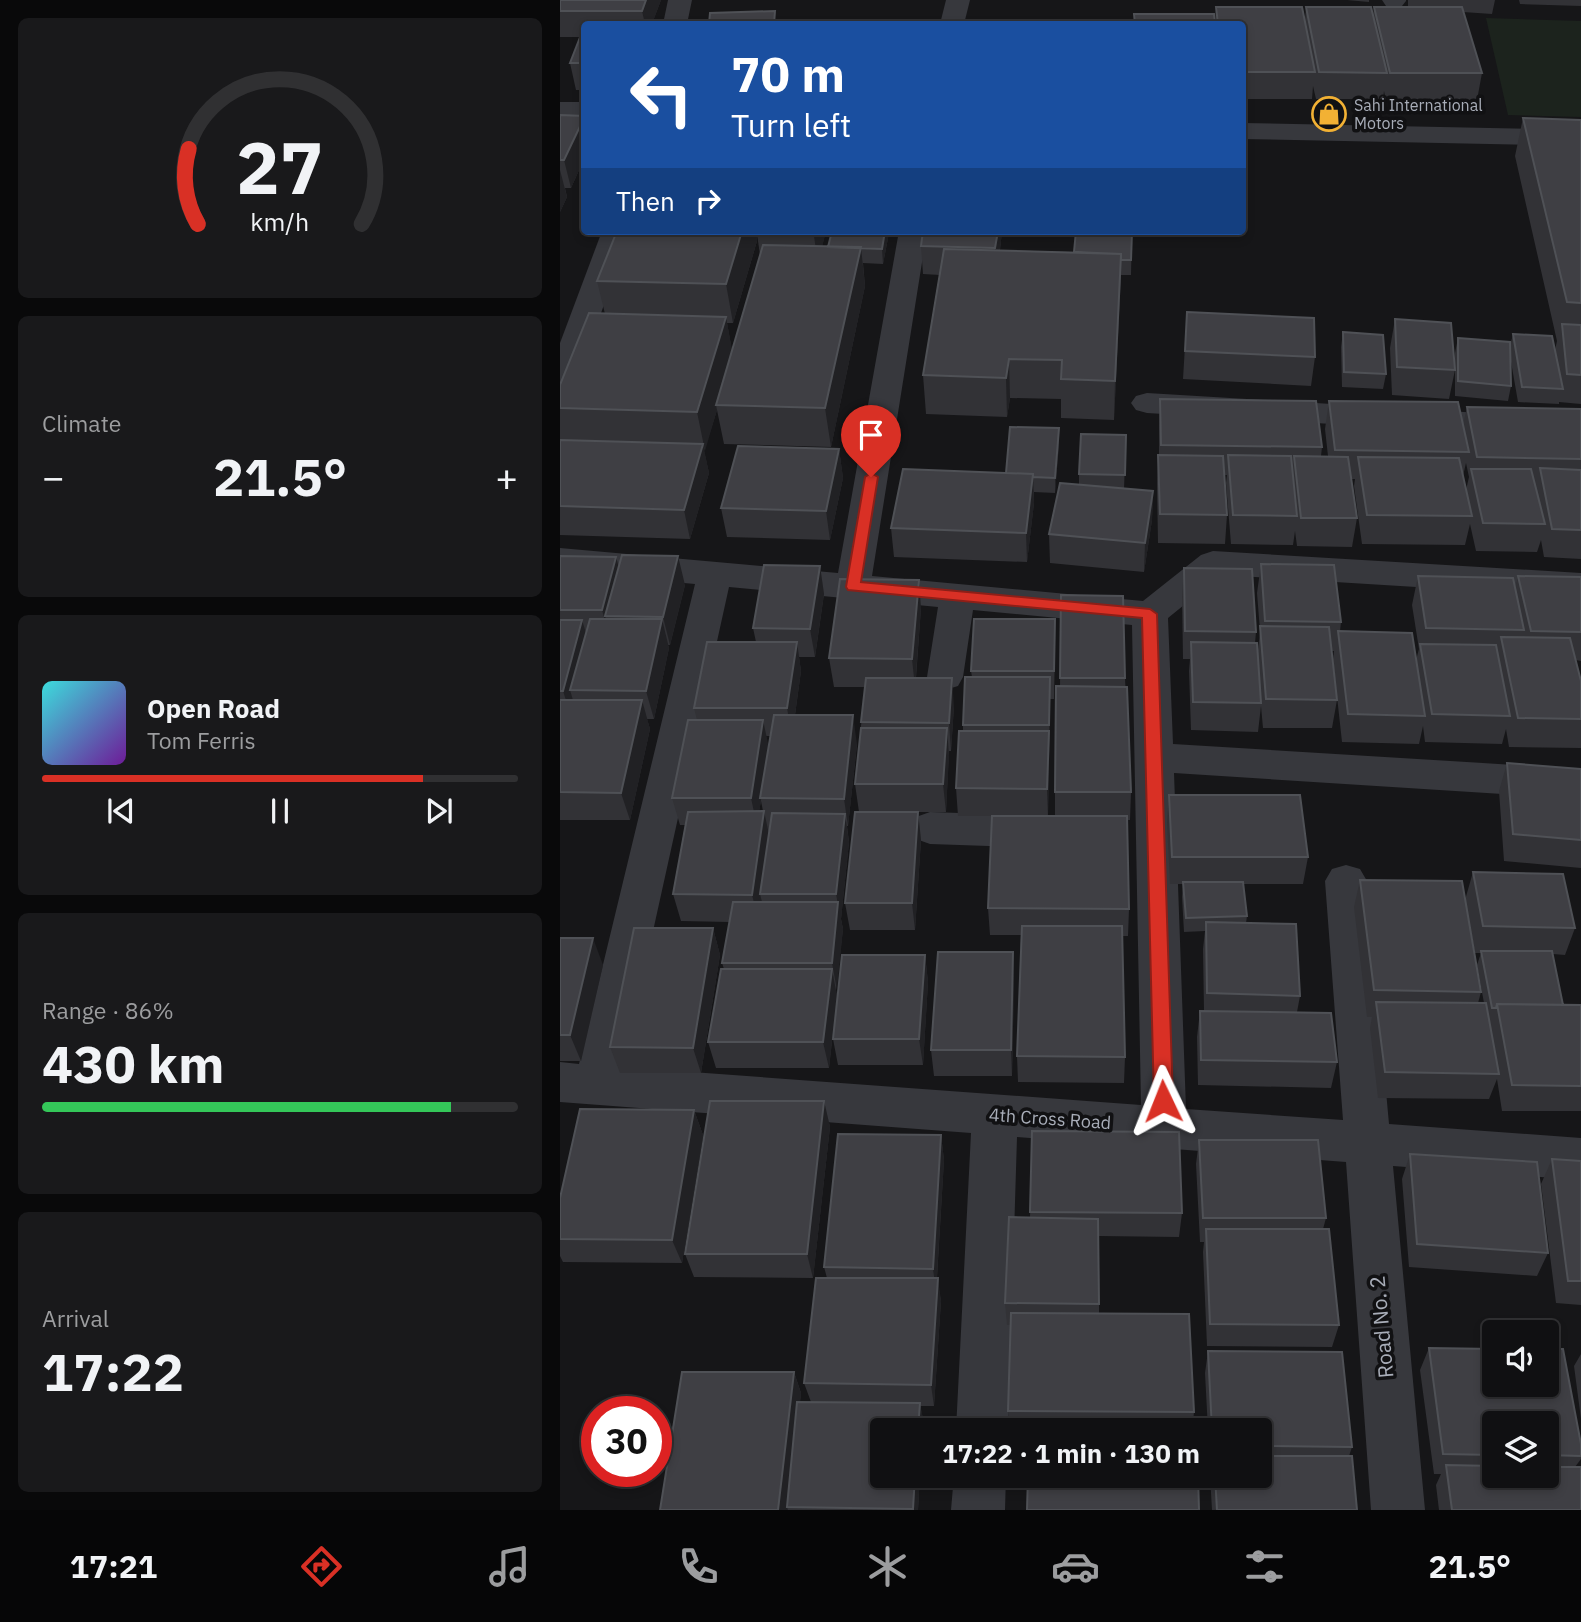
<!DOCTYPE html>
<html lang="en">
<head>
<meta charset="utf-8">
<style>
  body { margin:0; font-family:"IBM Plex Sans",sans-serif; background:#19191b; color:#f1f3f6; height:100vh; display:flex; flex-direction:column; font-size:26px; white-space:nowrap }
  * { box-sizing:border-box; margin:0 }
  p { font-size:23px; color:#9c9d9f }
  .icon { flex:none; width:38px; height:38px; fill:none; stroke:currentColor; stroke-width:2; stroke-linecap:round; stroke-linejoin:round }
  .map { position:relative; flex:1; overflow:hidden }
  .panel { display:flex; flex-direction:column; gap:18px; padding:18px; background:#09090a; width:560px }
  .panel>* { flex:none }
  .hud { position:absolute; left:21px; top:21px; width:665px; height:214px; border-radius:7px; box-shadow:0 4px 10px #0003,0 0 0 2px #303032; background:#1a4fa0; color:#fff; overflow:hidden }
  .fabs { position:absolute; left:922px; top:1320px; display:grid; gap:14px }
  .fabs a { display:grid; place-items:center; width:77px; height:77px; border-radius:7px; background:#101012; box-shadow:0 4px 10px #0003,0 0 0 2px #303032; font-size:35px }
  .speed { position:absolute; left:21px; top:1396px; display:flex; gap:14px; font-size:35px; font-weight:700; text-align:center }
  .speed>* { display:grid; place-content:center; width:91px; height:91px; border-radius:50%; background:#101012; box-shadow:0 4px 10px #0003,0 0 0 2px #303032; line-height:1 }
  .speed .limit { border:10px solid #d22; background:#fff; color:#111 }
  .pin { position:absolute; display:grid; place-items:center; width:60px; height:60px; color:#fff; margin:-72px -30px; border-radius:50% 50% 50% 0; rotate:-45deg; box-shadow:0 0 7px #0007 }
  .pin .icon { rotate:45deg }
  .me { position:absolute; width:77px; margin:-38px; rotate:358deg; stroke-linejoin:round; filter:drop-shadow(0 0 5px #0008) }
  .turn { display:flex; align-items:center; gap:24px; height:147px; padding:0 35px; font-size:32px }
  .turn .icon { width:91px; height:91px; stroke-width:2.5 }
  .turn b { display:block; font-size:49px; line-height:60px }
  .then { display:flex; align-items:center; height:66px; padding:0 35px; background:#0003; gap:14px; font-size:26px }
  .big { font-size:52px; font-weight:700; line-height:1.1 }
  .panel .card { flex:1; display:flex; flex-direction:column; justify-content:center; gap:10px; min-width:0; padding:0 24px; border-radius:10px; background:#19191b }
  .panel .dial { align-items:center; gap:0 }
  .dial svg { height:182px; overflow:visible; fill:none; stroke:#303032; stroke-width:7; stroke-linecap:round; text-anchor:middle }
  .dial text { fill:#f1f3f6; stroke:none }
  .song { display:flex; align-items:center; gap:21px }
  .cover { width:84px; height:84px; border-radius:10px; background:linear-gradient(135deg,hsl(180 70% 55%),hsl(280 70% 35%)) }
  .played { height:7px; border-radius:4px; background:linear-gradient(90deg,#d93025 80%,#303032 80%) }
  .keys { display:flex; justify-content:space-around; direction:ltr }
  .heat { display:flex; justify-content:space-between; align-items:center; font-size:38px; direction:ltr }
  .charge { height:10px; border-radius:5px; background:linear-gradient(90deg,#34c759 86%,#303032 0) }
  .trip { position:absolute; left:310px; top:1418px; width:402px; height:70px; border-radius:7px; background:#101012; box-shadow:0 4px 10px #0003,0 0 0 2px #303032; font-weight:700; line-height:70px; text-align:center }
  .tabs { display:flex; height:112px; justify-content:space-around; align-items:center; background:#060607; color:#9c9d9f }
  .tabs .icon { width:49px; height:49px }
  .tabs .on { color:#d93025 }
  .tabs b { font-size:32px; color:#f1f3f6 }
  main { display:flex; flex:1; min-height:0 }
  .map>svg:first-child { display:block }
</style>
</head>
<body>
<main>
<section class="panel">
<div class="card dial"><svg viewBox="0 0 100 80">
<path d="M14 69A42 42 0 1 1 86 69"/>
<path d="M14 69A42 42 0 0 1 10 36" stroke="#d93025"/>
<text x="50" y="56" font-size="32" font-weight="700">27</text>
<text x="50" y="72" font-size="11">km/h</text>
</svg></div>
<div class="card"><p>Climate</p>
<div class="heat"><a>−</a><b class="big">21.5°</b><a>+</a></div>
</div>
<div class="card">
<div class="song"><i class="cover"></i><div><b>Open Road</b><p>Tom Ferris</p></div></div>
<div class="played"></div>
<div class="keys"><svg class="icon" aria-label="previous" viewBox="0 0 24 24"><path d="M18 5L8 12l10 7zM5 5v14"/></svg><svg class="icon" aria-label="pause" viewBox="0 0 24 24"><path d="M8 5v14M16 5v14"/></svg><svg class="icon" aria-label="next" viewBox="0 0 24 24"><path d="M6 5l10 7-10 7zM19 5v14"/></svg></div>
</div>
<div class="card"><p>Range · 86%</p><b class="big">430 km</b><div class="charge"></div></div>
<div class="card"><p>Arrival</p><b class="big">17:22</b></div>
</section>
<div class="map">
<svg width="1021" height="1510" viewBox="0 0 1021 1510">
  <rect width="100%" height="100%" fill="#161618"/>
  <!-- green -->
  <path fill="#1c231d" d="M926,18l95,3v96l-73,-2z"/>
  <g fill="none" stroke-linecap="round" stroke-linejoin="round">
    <!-- minor -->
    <path fill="#37383d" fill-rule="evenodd" d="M108,0h24l-5,24h-24z
      M386,0h24l-6,24h-24z
      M822,0h24v1l-4,5h-16z
      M0,102h24v16h-24z
      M682,123l339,7v16l-339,-7z
      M42,231h28l-54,153 -5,7 -11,2v-50z
      M339,231h28l-55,345 271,25 58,-46 12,-4 368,22v24l-360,-22 -53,43 5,126 408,25v30l-407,-26 12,336 157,11 -18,-239 7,-12 14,-4 14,4 7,12 22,243 192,14v42l-188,-14 32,344h-54l-25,-348 -329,-25 -9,293h-52l15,-297 -411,-31v-40l19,2 116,-480 -135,-12v-24l278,25zM169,587l209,20 -11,70 5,9 13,4 13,-4 5,-9 10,-67 159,15 9,480 -518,-38z
      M587,393l434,26v20l-434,-26 -11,-3 -5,-7 5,-7z
      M370,812l114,4 14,5 6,11 -6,11 -14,5 -114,-4 -14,-5 -6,-11 6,-11z
      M394,1475h52l-1,35h-54z"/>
  </g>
  <!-- wall -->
  <path fill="#323236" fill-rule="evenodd" d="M0,0h101l-8,21 6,3h-75v66h-8l-6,-27 11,-26h-21z
    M787,0h22v2z
    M848,0h87l-3,14 -29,-2 19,61 -5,27h-91l-2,-9 -1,8h-67l-3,-13 -1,13h-70v-75h-27l1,-17 89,13 1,-13 67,8 1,-8h34z
    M959,0h62v6l-61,-2z
    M0,115l24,1v43l-13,29h-6l2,9 -7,15z
    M963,118l58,2v284l-22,-2v2l-41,-2 -8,-46 1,30 -3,15 -53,-5v-43l3,-15 52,8 3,-12 42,16 2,-9 -42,-185z
    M57,231h139l1,10 -24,82h-6l5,28 28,-96 -3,-21 1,-3h68l-4,15 6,1 61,-14 -6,31 -20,-1 2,23 -34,161 -107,-3 -7,-34 -13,41 5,22 -19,66 -130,-4v-127l45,-94 -8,-33z
    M363,231h79l-2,19 74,2 58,-20 -1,43h-10l-7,145 -53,-2v-19l-51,-1 -3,19 -81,-3 -3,-39 17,-100 -17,-1 -2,-28z
    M627,312l128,45 -4,29 -128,-7z
    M835,319l60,51 -6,29 -57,-4 -2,-47z
    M783,332l43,42 -3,15 -41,-2 -1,-40z
    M600,399l162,48 -1,9h7l-3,-27 4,-28 134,24 4,-18 114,2v150l-37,-2 -3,-17 -4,12 -61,-1 -6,-27 -5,21 -103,-1 -8,-58 1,-7h-4l6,39 -5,29 -55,-1 -2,-15 -2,14 -62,-1 -5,-61 1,-8h-3l3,40 -2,29 -67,-1 -1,-59 1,-29h1v-28zM906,463l3,14 -3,13 -3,-14z
    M566,435l-2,54 29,2 -1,29 -8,52 -94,-9 -1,-29 30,-49v-11z
    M499,444l-4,49 -21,-1v11l-7,59 -133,-5 -3,-29 115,-55z
    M279,449l4,29 -13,62 -103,-3 -6,-29z
    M0,556l56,1 3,10 66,18 -15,60h-2l1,3 -15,71h-7l3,10 -20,91h-70z
    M701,564l80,58 -1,9 76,29 3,-11 -7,-44 6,-29 97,11 3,-11 63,1v84l-5,-1 5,21v67l-72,-1 -3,-18 -4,15 -77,-2 -2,-16 -4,18 -77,-2 -9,-82 1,-9h-3l6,49 -5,28h-69l-2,-22 -3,26 -67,-2 -2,-59 1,-12h-7l-1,-63 2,-28 72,64 -1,11 3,7 2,-19 -3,-38z
    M260,566l4,28 -9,63h-16l2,14 -6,44 62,29 -9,82h-1l2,16 -8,77 2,10 -7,61 1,6 -8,72h-113l-8,-26 16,-73 -2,-6 7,-41 -48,-1 -8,-27 12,-69h-5l-8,-27 25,-78 -3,-12 62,-66 -3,-14zM206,736h4l-2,12zM201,801l2,10h-4z
    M501,595l64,83 6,114 -1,28h-3l2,89 -1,27h-6l3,121 -1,26 -106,-1 -1,-26 4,-121h-31l-2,-27 4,-92h-34l-2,-28 7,-57v-6l9,-48 -1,-6 84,-23 -1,51h-4l-2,117h7v-24l5,-106z
    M361,608l-5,70 38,28 -3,45h-2l-3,61h-87l-4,-28 10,-97h-31l-5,-29z
    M947,763l74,6v99l-77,-7 -5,-70z
    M609,795l139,62 -5,27h-60l4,32 -1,7 54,73 -3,16 40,50 -6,26 -133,-3 -1,-48 3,-26h4l-1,-62 2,-18 -21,1 -2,-35 1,-13h-13l-3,-62z
    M358,812l3,28 -6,90h-65l-5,-27z
    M913,872l102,56 -10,27 -12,-1 10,51h18v106h-79l-5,-32 -8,20 -111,-1 -8,-70 2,-11h-5l-13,-110 6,-27 121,112 -3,11h6l-7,-38 4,-12h-6l-10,-53z
    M153,928l7,27 -19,118h-81l-10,-26z
    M0,938l43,27 -22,96h-21z
    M365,955l3,27 -5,83h-85l-5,-26z
    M454,979l-2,97h-78l-3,-26z
    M264,1101l6,26 -17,151 -119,-1 -9,-23z
    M134,1110l9,25 -21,128 -119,-1 -3,-6v-58z
    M472,1131l150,82 -3,24 -80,-1v77l95,99 -1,10 2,8h-186l-1,-19 3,-86h-4l-2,-22 25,-85z
    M381,1135l3,25 -7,118 4,23 -7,105h-14l4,17 -42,52h38l-2,35h-258l134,-138 7,21 -1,9h11l-7,-19 23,-105 -3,-11z
    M639,1140l127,78 -3,11 16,96 -7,22 -125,-1 -4,-94 1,-10h-4l-4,-78z
    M850,1154l138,99 -11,23 -128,-9 -7,-88z
    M992,1159l29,2v144l-25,-2 -15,-119z
    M869,1348l152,96v15l-6,8 6,43h-142l-3,-25 5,-11h-7l-14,-104zM934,1423h53v52h-53z
    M648,1351l144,96 -3,9 8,54h-145l-2,-35h50v-45h-52l-3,-57z
    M1021,1354v65l-7,-53z"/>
  <!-- shaded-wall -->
  <path fill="#212124" d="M86,0h15l-9,24h-7l-3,-13z
    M24,118v41l-13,29 -7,-28z
    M0,170l7,27 -7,15z
    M182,231h14l1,10 -24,82 -7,-39z
    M255,231h11l-8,33 -4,-28z
    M325,231h4v2l-6,31 -1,-15z
    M438,231h4v3l-6,42 -1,-28z
    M301,247l4,39 -34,161 -6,-39z
    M561,254l-1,38 -6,128 1,-39z
    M166,317l7,38 -17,50 1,5 -12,41 -8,-39z
    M449,359l1,39 -3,19 -1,-39z
    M499,428v16l-4,49v-15z
    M143,444l6,29 -19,66 -6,-29z
    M279,449l4,29 -13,62 -4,-29z
    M473,474l1,29 -7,59 -1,-29z
    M593,491l-1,29 -8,52 1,-29z
    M118,556l7,29 -15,60 -7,-28z
    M56,557l8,29 -19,30 6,19 -1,4 -8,-29z
    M260,566l4,28 -9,63 -5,-28z
    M359,580l2,28 -6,79 -3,-28z
    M102,619l7,29 -15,71 -8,-28z
    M22,620l9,29 -21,41 5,17 -3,12 -9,-28z
    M237,642l4,29 -9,65 -5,-28z
    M392,678l2,28 -3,45 -2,-28z
    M82,700l8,29 -20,91 -9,-27z
    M293,715l4,29 -9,82 -4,-27z
    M203,720l6,28 -12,78 -6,-28z
    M387,728l2,28 -3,56 -3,-28z
    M489,731v28l-1,58 -1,-28z
    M204,811l6,28 -10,55 2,8 -3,20 -7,-27z
    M358,812l3,28 -6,90 -3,-27z
    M285,814l4,28 -8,77 2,10 -6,61 -5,-27 6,-58 -2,-11z
    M153,928l7,27 -19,118 -8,-25z
    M33,938l10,27 -22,96 -11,-26z
    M453,952l1,27 -2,97 -1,-26z
    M365,955l3,27 -5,83 -4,-26z
    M272,969l5,27 -8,72 -6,-26z
    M264,1101l6,26 -17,151 -6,-24z
    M134,1110l9,25 -21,128 -10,-23z
    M381,1135l3,25 -8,131 -3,-22z
    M378,1278l3,23 -7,105 -3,-21z
    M234,1372l7,21 -13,114h-1l1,3h-10z
    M360,1403l4,20 -1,7h-5z
    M355,1475h5l-2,35h-5z"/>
  <!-- building -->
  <path fill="#3f3f44" stroke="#4f5156" stroke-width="2" d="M0,0h86l-4,11h-82z
    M656,7h86l13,65h-73v-48h-24z
    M746,7h65l16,66 -68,-1z
    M814,7h88l20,66h-92z
    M215,11l-1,13h-65l1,-11z
    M574,14h80l1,10h-80z
    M27,21h72l-1,3h-72z
    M24,27v36h-14z
    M0,115l24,1v2l-20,42h-4z
    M963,118l58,2v183l-14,-1z
    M57,231h125l-16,53 -129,-3z
    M198,231h57l-1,5 -57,-2z
    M272,231h53l-3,18 -54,-2z
    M363,231h75l-3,17 -74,-2z
    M516,231l56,1 -1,28h-10v-6l-47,-2z
    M203,245l98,2 -36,161 -109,-3z
    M384,249l177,5 -6,127 -54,-2 1,-19 -53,-1 -3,19 -83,-3z
    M627,312l127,6 1,39 -130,-6z
    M29,313l137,4 -29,95 -137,-4v-23z
    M835,319l56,4 4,47 -58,-3z
    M1002,324l19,1v50l-14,-1z
    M783,332l40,3 3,39 -42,-2z
    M953,334l39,2 11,53 -41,-2z
    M898,338l52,4 1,44 -53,-5z
    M600,399l156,2 6,46 -161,-2z
    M769,401l129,1 11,50 -134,-2z
    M907,407l114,2v50l-104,-2z
    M450,427l49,1 -4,50 -22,-1v-3l-27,-1z
    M521,434l45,1 -1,40 -46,-1z
    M0,440l143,4 -19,66 -124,-4z
    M178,446l101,3 -13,62 -105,-3z
    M598,455l65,1 4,59 -67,-1z
    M668,455l63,1 6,60 -64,-1z
    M734,456l54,1 9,61h-56z
    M798,457l101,1 13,58 -105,-1z
    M980,468l41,2v60l-29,-1z
    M343,469l130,5 -7,59 -135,-5z
    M911,469h60l14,55 -62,-1z
    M500,483l93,8 -8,52 -96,-9z
    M62,555l56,1 -15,61 -58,-1z
    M0,556l56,1 -14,53h-42z
    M701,564l73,1 7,57 -76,-1z
    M204,565l56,1 -10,63 -57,-1z
    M624,568l68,1 4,63 -71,-1z
    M858,576l95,2 11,52 -98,-2z
    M958,576l63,1v55l-50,-1z
    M280,579l79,1 -7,79 -83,-1z
    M501,595l62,1 2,82h-65z
    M30,619h72l-16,72 -76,-1z
    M414,619h81l-1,52h-83z
    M0,620h22l-19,71h-3z
    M700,626l69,1 8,73 -71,-1z
    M778,631l74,2 13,83 -77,-2z
    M941,637l69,1 11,43v38l-63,-1z
    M147,642h90l-10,66h-93z
    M631,642l66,1 4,60 -68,-1z
    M860,644l76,1 14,71 -78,-2z
    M405,677h85l-1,48h-86z
    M306,678h86l-3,45 -88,-1z
    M496,686l71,1 4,105h-76z
    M0,700h82l-21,93 -61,-1z
    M214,715h79l-9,84 -84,-1z
    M128,720h75l-12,78h-79z
    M301,728h86l-4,56h-88z
    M399,731h90l-2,58 -91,-1z
    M947,763l74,6v71l-68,-6z
    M609,795h131l8,62h-136z
    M204,811l-12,84 -79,-1 15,-82z
    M295,812h63l-6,91h-67z
    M212,813l73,1 -9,80h-76z
    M432,816h135l2,93 -141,-1z
    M913,872l90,2 12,54 -92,-2z
    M800,880l102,1 19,111 -107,-2z
    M623,882h60l4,34 -61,2z
    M173,902h105l-6,61h-110z
    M646,922l90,2 4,72 -93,-3z
    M462,926h100l3,131 -108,-1z
    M74,928h79l-20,120 -83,-1z
    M0,938h33l-23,97h-10z
    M921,951h71l11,54 -66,-1 -1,4h-4z
    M378,952h75l-2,98h-80z
    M282,955h83l-6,84h-86z
    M161,969h111l-9,73h-115z
    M816,1002l110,1 13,71 -114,-2z
    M937,1004l84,1v81l-69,-1z
    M640,1011l131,2 6,49 -136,-2z
    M150,1101h114l-17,153h-122z
    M20,1109l114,1 -22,130 -112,-1v-41z
    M472,1131l147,1 3,81 -152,-1z
    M278,1134l103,1 -8,134 -109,-2z
    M639,1140h119l8,78h-123z
    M850,1154l127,8 11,91 -131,-9z
    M992,1159l29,2v120h-13z
    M449,1217l89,2 1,85 -94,-1z
    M646,1229h123l10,96 -129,-1z
    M256,1278h122l-7,107 -127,-2z
    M451,1313l178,1 5,98 -186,-1z
    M869,1348l65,1v35h53v-35h16l18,95v12l-34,-1v-32h-53v32l-51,-1z
    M648,1351l134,1 10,95 -92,-1v-16h-48z
    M122,1372h112l-16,138h-118z
    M237,1402l123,1 -2,27h-36v45h33l-2,34 -126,-2z
    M468,1421l167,1v8h-167z
    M700,1456h92l5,54h-140l-2,-35h45z
    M886,1465l48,1v9h53v-8h34v43h-129z
    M468,1475h170l1,35h-172z"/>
  <!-- route -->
  <path fill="#d93025" stroke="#8d1f18" stroke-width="2" d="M311,473l7,4 -17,105 289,27 7,5 16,487 -3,6 -7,3 -6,-3 -3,-6 -12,-483 -294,-28 -2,-3 19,-110z"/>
  <!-- icons -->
  <defs>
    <g id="shop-ring" transform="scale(1.75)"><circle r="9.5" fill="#111113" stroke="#f2b134" stroke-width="1.5"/><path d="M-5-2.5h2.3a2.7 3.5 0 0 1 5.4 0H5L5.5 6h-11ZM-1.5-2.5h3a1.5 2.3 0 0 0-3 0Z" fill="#f2b134"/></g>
  </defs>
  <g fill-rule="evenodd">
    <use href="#shop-ring" x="769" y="114"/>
  </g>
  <g text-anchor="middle" stroke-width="7" stroke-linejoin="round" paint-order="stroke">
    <!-- far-poi labels -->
    <g font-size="16" fill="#a8adb8" stroke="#111113" text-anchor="start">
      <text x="794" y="111">Sahi International<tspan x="794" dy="18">Motors</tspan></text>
    </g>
    <!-- street labels -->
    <g font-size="18" fill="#a8adb8" stroke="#111113">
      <text transform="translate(490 1119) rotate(4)" y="6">4th Cross Road</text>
    </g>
    <!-- near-street labels -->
    <g font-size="21" fill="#a8adb8" stroke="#111113">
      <text transform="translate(822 1327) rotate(-95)" y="7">Road No. 2</text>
    </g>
  </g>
</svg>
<div class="fabs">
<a><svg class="icon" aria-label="sound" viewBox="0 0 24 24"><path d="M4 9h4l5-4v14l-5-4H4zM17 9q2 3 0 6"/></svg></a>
<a><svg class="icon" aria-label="layers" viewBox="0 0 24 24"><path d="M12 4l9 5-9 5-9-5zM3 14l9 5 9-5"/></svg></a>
</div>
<div class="speed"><div class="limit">30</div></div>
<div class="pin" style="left:311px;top:477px;background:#d93025"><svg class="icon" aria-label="arrive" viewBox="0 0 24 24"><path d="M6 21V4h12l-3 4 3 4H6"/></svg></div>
<svg class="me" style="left:603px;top:1101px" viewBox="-20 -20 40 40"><path d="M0-17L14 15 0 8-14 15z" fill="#d93025" stroke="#fff" stroke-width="4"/></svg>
<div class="trip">17:22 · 1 min · 130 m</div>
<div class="hud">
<div class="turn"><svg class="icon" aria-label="left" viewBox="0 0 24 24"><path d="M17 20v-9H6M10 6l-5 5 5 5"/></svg><div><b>70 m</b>Turn left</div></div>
<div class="then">Then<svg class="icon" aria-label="right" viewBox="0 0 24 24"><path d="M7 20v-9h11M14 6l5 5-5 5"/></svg></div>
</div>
</div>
</main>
<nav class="tabs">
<b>17:21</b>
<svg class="icon on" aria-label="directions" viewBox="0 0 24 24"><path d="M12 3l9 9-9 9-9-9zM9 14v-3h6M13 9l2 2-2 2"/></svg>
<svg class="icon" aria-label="music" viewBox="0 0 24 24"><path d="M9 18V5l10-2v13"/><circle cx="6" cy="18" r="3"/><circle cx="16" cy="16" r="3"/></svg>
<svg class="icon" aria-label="phone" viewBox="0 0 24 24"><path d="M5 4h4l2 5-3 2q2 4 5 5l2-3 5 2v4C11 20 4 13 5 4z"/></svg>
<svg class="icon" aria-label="climate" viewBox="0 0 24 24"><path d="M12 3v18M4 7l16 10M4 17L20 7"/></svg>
<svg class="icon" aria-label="car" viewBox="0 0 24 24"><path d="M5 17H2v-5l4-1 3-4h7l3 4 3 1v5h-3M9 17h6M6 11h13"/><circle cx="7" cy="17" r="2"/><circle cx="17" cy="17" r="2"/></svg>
<svg class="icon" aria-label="filters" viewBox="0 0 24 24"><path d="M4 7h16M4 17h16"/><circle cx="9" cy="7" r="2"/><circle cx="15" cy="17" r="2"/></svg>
<b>21.5°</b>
</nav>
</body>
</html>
